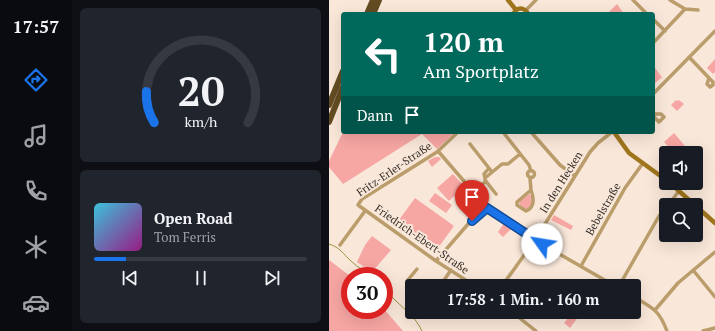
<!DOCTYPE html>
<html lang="de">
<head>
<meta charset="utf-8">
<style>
  body { margin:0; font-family:"PT Serif",serif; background:#20242c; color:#f1f3f6; height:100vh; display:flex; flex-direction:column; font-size:15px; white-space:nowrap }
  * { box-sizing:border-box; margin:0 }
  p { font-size:13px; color:#9ea1a6 }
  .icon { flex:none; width:22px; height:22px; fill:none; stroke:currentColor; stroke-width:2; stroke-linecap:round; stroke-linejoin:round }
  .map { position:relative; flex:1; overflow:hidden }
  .side { display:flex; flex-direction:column; gap:8px; padding:8px; background:#0d0f14; width:257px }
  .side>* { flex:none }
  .hud { position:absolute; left:12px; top:12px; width:314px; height:122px; border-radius:4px; box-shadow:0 4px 16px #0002; background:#00695c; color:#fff; overflow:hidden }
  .controls { position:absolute; left:330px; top:146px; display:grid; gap:8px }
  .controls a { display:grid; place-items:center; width:44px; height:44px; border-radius:4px; background:#171b24; box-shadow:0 4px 16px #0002; font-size:20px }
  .speed { position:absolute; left:12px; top:267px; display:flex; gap:8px; font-size:20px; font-weight:700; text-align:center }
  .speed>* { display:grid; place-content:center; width:52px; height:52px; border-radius:50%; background:#171b24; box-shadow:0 4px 16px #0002; line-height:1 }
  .speed .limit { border:6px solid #d22; background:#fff; color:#111 }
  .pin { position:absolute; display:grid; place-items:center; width:34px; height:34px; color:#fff; margin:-41px -17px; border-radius:50% 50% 50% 0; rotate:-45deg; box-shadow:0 0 4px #0007 }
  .pin .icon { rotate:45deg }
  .me { position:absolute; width:44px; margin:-22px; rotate:302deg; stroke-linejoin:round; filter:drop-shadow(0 0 3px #0008) }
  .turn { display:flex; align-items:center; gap:14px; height:84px; padding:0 16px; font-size:18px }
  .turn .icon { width:52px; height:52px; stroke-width:2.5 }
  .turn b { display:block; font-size:28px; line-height:34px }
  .then { display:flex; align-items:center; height:38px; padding:0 16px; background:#0003; gap:8px; font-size:15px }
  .side .card { flex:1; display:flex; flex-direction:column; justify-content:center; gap:6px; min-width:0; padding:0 14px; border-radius:6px; background:#20242c }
  .side .dial { align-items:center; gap:0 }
  .dial svg { height:104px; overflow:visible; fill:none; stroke:#363941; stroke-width:7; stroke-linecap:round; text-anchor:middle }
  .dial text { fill:#f1f3f6; stroke:none }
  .song { display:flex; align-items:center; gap:12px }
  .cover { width:48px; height:48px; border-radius:6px; background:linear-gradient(135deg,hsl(190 70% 55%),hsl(310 70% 35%)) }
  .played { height:4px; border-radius:2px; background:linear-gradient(90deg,#1a73e8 15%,#363941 15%) }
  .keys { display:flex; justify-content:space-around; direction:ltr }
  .trip { position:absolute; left:76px; top:279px; width:236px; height:40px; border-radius:4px; background:#171b24; box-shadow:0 4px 16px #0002; font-weight:800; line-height:40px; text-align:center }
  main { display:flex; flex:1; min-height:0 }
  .menu { display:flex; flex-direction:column; width:72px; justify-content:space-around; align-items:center; background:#090b0e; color:#9ea1a6 }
  .menu .icon { width:28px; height:28px }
  .menu .current { color:#1a73e8 }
  .menu b { font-size:18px; color:#f1f3f6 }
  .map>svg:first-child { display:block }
</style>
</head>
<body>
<main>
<nav class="menu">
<b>17:57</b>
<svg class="icon current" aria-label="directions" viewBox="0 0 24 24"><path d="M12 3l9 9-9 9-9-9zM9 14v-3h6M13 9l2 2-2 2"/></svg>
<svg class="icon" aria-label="music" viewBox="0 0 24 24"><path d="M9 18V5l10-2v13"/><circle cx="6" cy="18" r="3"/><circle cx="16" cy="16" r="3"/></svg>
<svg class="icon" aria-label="phone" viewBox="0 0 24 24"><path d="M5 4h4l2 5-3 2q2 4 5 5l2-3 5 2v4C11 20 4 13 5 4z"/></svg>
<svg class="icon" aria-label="climate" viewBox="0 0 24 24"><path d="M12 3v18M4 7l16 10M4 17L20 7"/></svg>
<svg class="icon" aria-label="car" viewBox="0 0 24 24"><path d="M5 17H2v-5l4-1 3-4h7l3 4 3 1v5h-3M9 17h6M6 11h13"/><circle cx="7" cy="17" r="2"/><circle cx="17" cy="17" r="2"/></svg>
</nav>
<section class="side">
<div class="card dial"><svg viewBox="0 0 100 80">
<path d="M14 69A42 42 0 1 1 86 69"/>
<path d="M14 69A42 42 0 0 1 8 45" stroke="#1a73e8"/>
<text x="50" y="56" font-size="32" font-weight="700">20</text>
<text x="50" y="72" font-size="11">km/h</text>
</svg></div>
<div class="card">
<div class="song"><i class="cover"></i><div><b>Open Road</b><p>Tom Ferris</p></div></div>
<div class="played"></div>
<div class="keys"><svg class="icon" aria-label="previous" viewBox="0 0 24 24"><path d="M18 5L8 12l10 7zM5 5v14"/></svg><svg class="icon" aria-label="pause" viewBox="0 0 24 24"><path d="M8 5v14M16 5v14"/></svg><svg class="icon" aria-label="next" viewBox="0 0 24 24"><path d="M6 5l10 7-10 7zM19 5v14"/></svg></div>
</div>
</section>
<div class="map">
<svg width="386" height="331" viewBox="0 0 386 331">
  <rect width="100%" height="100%" fill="#f9e7d9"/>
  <!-- green -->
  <path fill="#f6a6a3" d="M288,4l7,10h-17z
    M386,59v13l-2,2 -6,-6z
    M324,65l10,14 -2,-1 -8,7z
    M347,100l1,1 2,-1 5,4 -7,7 -6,-6z
    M14,132h111v1l-17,16 -15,-15 -79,50 -14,-17v-6z
    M345,133l11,13 -8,7h-3l-10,-11z
    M106,157h4l2,2 -9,8 -4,-6z
    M124,174l13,14 -11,9 -1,-1 -5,5 -12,-13z
    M106,193l17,12 -6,8 -17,-12z
    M200,194l2,2c1,6 0,11 -5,13l-6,-4 -1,-3z
    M86,198l39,28 -19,26 -39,-28z
    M225,215l19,11 -2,4 -20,-10z
    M175,223l8,5 -9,9 -5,-5z
    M43,236l19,14 -19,22 -15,-10 8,-17z
    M0,260l21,16v34l34,-1 19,22h-74z
    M244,312h9l-12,16 -6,-5z"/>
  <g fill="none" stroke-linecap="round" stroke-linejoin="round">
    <!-- stream -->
    <path stroke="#a09440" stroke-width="1" d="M0,244c12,4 13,9 22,17 7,7 15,11 24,15
      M55,285c3,5 6,11 11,15 12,12 19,15 27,31"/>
    <!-- street -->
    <path stroke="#ba9d6b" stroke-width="3.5" d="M304,0l14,14
      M341,0l15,9 13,1
      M197,10l10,-10
      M324,19l12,12
      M324,43l32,-34
      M360,57l21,22 3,3v3l-3,2 -3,-3 2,-6
      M324,94l62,-63
      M324,114h8l3,3 -5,5 -6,-6
      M129,132l-21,20 -75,47 -4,6 78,56 39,25
      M174,132l26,33 2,6
      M202,132l29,33 15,11
      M141,144l22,28
      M109,151l49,57 48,32 80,46
      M198.5 174a3.5 3.5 0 1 1 7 0a3.5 3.5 0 1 1-7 0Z
      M156,178l-1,-4 5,-6
      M201,178l1,12
      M156,180l11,14
      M202,190c3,8 4,17 -5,21l-9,-6v-3z
      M144,192l12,-10v-4l17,-14h6l12,-10
      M339,205l11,-14
      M11,245l25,-34
      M107,261l33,-38 18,-15
      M252,266l44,-78 18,-25
      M364,270l22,27
      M111,286l11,-16
      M173,286l33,-46 55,-88 8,-9 14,-11
      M290,286l40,-70 7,-9
      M83,289l-4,-5 -1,-3 10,-12
      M305,297c19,11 25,13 33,34
      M326,310l23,-27 37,-31
      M109,312l6,5h3l6,-5
      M183,312l24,19
      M374,331l12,-3"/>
    <!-- secondary -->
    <path stroke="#a0761d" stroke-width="4.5" d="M179,0l8,10
      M184,14l3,-4c5,-3 10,-1 12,4
      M285,132l15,21 37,27
      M341,183l45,40"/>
    <!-- highway -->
    <path stroke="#634c22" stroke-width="6" d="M38,14l6,-14
      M44,14l6,-14
      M0,105l14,-34
      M0,122l14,-35"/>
  </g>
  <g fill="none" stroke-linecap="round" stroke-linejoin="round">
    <!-- route casing -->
    <g stroke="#114b97" stroke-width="10">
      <path id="route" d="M143,221l15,-13 55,36"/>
    </g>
    <!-- route -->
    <use href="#route" stroke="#1a73e8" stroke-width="7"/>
  </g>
  <g text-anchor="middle" stroke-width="4" stroke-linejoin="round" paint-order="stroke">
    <!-- street labels -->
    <g font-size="11" fill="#38312c" stroke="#f9e7d9">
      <text transform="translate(65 169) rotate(-34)" y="4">Fritz-Erler-Straße</text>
      <text transform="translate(232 182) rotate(-58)" y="4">In den Hecken</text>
      <text transform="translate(274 209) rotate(-60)" y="4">Bebelstraße</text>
      <text transform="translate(93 239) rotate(35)" y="4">Friedrich-Ebert-Straße</text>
    </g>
  </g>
</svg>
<div class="controls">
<a><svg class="icon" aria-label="sound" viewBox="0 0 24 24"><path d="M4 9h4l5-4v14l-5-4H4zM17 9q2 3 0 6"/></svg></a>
<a><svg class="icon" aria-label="search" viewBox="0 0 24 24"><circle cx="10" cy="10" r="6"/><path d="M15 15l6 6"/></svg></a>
</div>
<div class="speed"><div class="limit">30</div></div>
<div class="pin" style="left:143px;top:221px;background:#d93025"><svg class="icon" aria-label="arrive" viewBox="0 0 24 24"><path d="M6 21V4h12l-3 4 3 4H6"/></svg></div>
<svg class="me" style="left:213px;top:244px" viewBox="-20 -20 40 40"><circle r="19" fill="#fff"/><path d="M0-13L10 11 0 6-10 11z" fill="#1a73e8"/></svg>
<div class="trip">17:58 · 1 Min. · 160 m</div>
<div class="hud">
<div class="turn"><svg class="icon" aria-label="left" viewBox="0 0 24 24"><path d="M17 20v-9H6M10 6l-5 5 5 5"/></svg><div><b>120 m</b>Am Sportplatz</div></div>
<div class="then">Dann<svg class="icon" aria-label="arrive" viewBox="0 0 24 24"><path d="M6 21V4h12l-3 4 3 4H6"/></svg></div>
</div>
</div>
</main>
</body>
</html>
